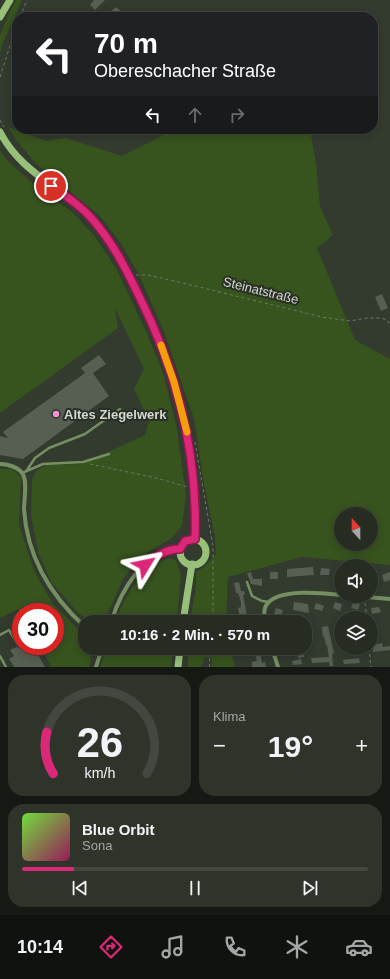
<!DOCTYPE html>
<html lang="de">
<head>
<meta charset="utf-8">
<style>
  body { margin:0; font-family:Arial,sans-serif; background:#2e342a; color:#f1f3f6; height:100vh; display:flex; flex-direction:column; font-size:15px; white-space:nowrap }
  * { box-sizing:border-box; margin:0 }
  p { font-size:13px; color:#a4a7a5 }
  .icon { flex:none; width:22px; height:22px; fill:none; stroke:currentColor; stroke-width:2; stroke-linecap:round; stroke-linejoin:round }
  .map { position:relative; height:667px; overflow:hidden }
  .side { display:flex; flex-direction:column; gap:8px; padding:8px; background:#151813; flex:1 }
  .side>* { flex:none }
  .top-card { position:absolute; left:12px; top:12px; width:366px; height:122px; border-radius:16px; box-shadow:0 2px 10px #0003,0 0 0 1px #424840; background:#202124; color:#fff; overflow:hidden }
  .needle { width:26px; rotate:339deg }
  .tools { position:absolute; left:334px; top:507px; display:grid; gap:8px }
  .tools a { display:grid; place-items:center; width:44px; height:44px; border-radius:50%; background:#262c22; box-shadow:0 2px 10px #0003,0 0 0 1px #424840; font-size:20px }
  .speed { position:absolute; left:12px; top:603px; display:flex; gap:8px; font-size:20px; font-weight:700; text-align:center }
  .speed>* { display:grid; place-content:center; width:52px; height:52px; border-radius:50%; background:#262c22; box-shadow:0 2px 10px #0003,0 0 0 1px #424840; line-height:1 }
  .speed .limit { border:6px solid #d22; background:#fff; color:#111 }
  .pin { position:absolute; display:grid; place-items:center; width:34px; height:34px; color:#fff; margin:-17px; border:2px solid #fff; border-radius:50%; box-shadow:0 1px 4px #0007 }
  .me { position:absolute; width:44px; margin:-22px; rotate:55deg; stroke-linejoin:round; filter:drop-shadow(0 0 3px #0008) }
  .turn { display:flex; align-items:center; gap:14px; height:84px; padding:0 16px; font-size:18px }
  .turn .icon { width:52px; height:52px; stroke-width:2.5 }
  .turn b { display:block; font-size:28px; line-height:34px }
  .lanes { display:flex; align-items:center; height:38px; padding:0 16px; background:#0003; justify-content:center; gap:20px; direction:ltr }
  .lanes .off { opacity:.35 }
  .big { font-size:30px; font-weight:700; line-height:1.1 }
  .side .tile { flex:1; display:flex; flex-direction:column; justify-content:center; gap:6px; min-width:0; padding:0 14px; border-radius:16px; background:#2e342a }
  .side .dial { align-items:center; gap:0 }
  .dial svg { height:104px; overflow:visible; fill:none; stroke:#424840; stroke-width:7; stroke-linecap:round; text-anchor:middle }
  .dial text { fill:#f1f3f6; stroke:none }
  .song { display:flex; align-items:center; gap:12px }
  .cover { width:48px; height:48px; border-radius:6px; background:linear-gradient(135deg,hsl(100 70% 55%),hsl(330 70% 35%)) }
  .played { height:4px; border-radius:2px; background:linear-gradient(90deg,#db2777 15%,#424840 15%) }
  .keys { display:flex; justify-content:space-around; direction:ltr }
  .heat { display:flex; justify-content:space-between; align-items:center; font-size:22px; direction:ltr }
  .side .tiles { flex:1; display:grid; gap:8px; grid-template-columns:1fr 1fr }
  .tile:last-child { grid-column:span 2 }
  .trip { position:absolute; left:78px; top:615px; width:234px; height:40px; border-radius:16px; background:#262c22; box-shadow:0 2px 10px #0003,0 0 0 1px #424840; font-weight:700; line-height:40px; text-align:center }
  .dock { display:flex; height:64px; justify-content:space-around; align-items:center; background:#0f120e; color:#a4a7a5 }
  .dock .icon { width:28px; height:28px }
  .dock .active { color:#db2777 }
  .dock b { font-size:18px; color:#f1f3f6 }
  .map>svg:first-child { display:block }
</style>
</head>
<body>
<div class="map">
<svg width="390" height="667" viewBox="0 0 390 667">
  <rect width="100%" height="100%" fill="#333a2e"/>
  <!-- green -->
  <path fill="#37531e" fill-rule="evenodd" d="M16,0h6l-19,42 -3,11v-17l7,-18z
    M8,127l38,14 20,-3 56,18 53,-27h135l6,34 4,43 13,29 -16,13 38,92 35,19v206l-88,-8 -74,20 -2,45h-36l6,-35v-15l9,-6 11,-12 -1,-17 -11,-53 -10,-65 -30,-87 -25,-57 -17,-30 -22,-29 -65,-53 -18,-22zM341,514h30v30h-30z
    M0,150l7,10 35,32 29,19 23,24 22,33 29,61 18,43 14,57 9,65 -4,32 -10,12 -22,13 -14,11 -13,17 -19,43h-13l-13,-9 -27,-31 -13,-30 -7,-36 1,-37 4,-8 11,-6 35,-1 63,-29 4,-14 -15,-32 10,-20 -29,-61 3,20 -118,85z
    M0,469h12l9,8 -2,48 16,48 18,31 32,32v12h4l2,12 -2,7h-38l-11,-21h15v-34h-34l-2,-3 -19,9z
    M170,558l6,3 5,14 -4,47h-62c10,-25 26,-58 55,-64z
    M106,648h68l-3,19h-71z
    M188,648h42l5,19h-23l-1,-10h-6l-4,10h-13z"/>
  <!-- building -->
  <path fill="#575f52" d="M94,0h11l-10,10 -5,-5z
    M116,7l11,10h-12l-5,-5z
    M382,294l6,14 -7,3 -6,-14z
    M99,355l7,9 -13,9 16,23 -86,63 -23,-4v-19l8,2 -5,-6 82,-59 -4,-5z
    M313,567l1,8 -27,2v-8z
    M321,568l9,1 -1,6h-9z
    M251,572l2,7h9v7l-11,-2 -4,-11z
    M270,572h8v7h-8z
    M390,572v8l-6,2 -2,-7z
    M239,582l2,9h3l1,3 -2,1 4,21 -7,2 -2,-10 3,-1v-5l-3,-9h-2l-2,-10z
    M294,602l14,2 1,9 -16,-3z
    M335,602l7,2 -2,7 -7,-3z
    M353,602l7,2 -2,6 -7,-2z
    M316,603l8,3 -2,5 -8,-2z
    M379,607l2,5 -9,2 -1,-6z
    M276,608l7,2 -2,7 -7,-2z
    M328,626l6,27 -2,1 1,12h-3l-1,-4 -17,1 -1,-5 18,-1 -2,-12h-1l-2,-9 -1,1 -1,-10z
    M382,643l1,4 7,-1v4l-17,2 -1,-7z
    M21,644v2h12l12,21h-31l-5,-8 5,-3 -4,-6 6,-3 3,1z
    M254,648h5l3,15 3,-1 1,5h-14v-5l5,-1z
    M296,648h6l2,9 -6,1z
    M357,648h7v5l-7,1z
    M359,658l1,5 -16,1 -1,-4z
    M301,659l1,5 -9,1 -1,-4z"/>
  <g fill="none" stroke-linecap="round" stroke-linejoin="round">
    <!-- path -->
    <path stroke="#72786d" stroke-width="1" stroke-dasharray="3 3" stroke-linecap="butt" d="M20,17l7,-17
      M0,77l17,-53
      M0,120l4,7
      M136,275h12l39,9 135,33 28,4 17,-3h14l6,2 3,5
      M195,442l18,104v76
      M90,464l66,14 32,9
      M365,603l2,15
      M369,648l2,19
      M210,667l-1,-4 2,-15"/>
    <!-- service -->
    <path stroke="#758f63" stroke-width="2.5" d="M27,470l8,-12 14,-10 36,-14 35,-25
      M22,473l21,-9 40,-2 26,-8
      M247,582l5,14 10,5 7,1
      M0,635l9,-5 9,15
      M0,656l6,11"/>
    <!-- minor -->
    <path stroke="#758f63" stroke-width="4" d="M0,464c7,0 18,3 22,9 6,7 2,27 2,36 3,47 27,87 61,118
      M355,596l35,3
      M111,622c10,-31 32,-72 69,-73
      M265,622c-1,-6 -2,-13 2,-18 12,-16 56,-11 74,-9
      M272,648l6,19
      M96,667l6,-19"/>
    <!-- secondary -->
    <path stroke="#97c079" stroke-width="7" d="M0,17l10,-17
      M0,132c22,42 61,54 92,87 19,20 32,47 44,72 40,79 63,159 59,248
      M180 552a13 13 0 1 1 26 0a13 13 0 1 1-26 0Z
      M183,622l9,-58
      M178,667l2,-19"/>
  </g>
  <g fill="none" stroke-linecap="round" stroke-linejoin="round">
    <!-- route casing -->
    <g stroke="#8e194d" stroke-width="10">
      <path id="route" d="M51,186c15,10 30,20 42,34 20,23 33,49 46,76 38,76 59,158 56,243l-10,2 -5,8c-14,0 -24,7 -35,16"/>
    </g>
    <!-- route -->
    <use href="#route" stroke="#db2777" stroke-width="7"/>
    <!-- slow -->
    <path stroke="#f59e0b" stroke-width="7" d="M161,345l13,37 13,50"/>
  </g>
  <!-- markers -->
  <circle fill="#f690d0" stroke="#293024" stroke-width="1.5" cx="56" cy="414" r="4"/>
  <g text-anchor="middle" stroke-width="4" stroke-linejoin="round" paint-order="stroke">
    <!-- street labels -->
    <g font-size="13" fill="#d3d8d0" stroke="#293024">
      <text transform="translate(261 290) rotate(14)" y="5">Steinatstraße</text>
    </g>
    <!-- poi labels -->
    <g font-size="13" font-weight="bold" fill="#d3d8d0" stroke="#293024" text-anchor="start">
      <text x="64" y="419">Altes Ziegelwerk</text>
    </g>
  </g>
</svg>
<div class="tools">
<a><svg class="needle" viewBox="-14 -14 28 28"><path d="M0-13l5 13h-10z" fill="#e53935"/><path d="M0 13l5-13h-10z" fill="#a4a7a5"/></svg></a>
<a><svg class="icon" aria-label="sound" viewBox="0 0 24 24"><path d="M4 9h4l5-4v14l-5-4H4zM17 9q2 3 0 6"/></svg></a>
<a><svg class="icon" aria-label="layers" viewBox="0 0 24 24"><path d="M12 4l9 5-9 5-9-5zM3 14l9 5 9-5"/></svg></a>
</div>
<div class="speed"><div class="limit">30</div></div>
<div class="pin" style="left:51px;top:186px;background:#d93025"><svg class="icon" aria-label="arrive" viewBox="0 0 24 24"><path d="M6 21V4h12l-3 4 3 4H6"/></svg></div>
<svg class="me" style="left:145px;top:565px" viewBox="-20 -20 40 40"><path d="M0-17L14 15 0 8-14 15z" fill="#db2777" stroke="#fff" stroke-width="4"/></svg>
<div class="trip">10:16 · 2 Min. · 570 m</div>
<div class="top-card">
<div class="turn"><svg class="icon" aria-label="left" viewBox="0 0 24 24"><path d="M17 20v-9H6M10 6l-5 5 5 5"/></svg><div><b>70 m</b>Obereschacher Straße</div></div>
<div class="lanes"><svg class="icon" aria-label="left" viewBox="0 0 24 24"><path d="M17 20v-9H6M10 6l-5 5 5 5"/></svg><svg class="icon off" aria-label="ahead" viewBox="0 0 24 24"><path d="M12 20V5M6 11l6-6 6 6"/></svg><svg class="icon off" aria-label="right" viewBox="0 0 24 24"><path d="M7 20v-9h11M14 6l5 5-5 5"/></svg></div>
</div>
</div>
<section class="side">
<div class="tiles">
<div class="tile dial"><svg viewBox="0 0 100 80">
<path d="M14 69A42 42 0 1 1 86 69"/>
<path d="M14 69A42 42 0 0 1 9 37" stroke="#db2777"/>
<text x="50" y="56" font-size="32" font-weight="700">26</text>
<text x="50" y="72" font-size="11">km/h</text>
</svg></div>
<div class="tile"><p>Klima</p>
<div class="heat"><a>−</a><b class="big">19°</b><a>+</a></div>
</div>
<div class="tile">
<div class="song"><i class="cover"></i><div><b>Blue Orbit</b><p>Sona</p></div></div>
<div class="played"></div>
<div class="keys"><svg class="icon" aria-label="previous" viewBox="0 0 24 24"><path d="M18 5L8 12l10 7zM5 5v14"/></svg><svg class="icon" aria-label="pause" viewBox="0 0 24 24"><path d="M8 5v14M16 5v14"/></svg><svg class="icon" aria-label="next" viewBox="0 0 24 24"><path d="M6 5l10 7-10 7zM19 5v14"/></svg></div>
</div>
</div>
</section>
<nav class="dock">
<b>10:14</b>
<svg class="icon active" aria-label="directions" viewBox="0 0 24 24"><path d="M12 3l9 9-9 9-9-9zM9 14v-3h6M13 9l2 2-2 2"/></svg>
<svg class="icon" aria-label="music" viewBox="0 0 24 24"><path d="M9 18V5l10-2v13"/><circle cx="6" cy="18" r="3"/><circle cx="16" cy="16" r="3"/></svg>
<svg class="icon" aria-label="phone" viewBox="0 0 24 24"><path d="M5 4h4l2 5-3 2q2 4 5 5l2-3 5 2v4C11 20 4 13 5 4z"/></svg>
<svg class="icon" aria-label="climate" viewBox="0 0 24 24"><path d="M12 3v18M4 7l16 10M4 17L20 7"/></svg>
<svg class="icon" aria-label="car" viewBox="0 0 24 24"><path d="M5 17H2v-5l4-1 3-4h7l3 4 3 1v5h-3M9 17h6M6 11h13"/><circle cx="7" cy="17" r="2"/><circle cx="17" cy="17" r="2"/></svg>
</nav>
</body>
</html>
